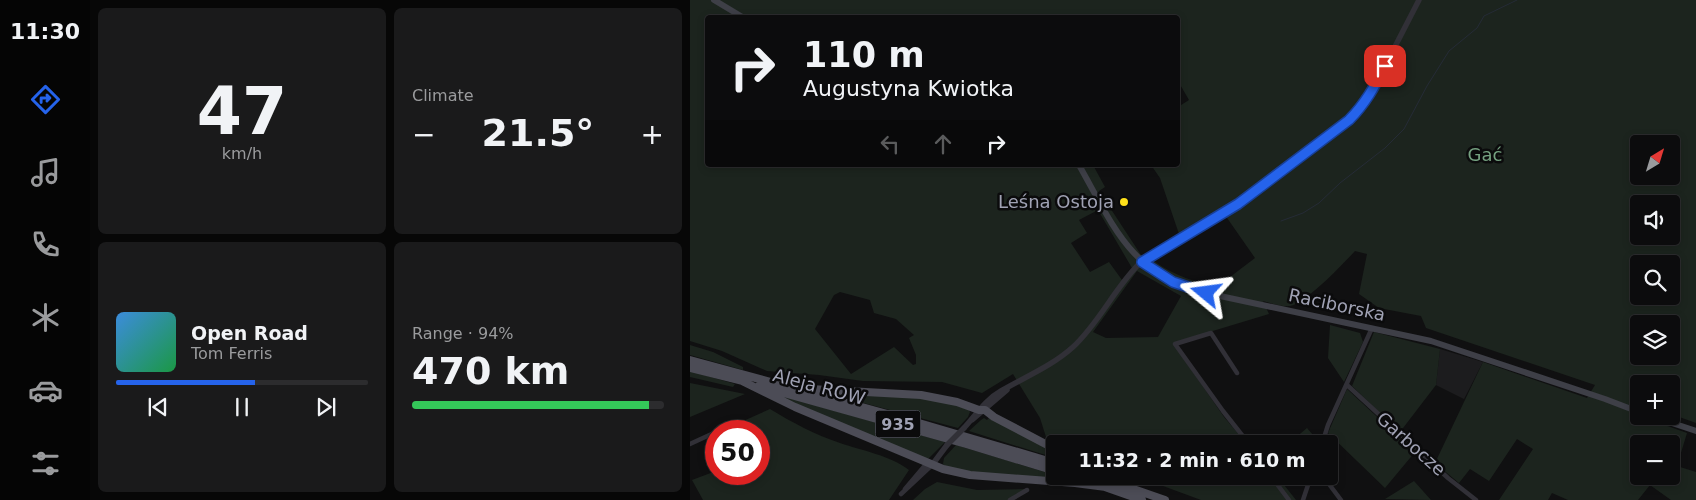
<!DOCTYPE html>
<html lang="en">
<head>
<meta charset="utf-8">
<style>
  body { margin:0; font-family:"DejaVu Sans",sans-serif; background:#1a1a1b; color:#f1f3f6; height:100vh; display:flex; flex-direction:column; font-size:19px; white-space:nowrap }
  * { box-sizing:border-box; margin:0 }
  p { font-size:16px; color:#9a9b9d }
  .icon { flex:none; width:28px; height:28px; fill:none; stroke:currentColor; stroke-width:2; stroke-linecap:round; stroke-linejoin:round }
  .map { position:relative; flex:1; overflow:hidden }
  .panel { display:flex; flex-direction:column; gap:8px; padding:8px; background:#070707; width:600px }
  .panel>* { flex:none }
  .top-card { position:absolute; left:15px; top:15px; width:475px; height:152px; border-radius:5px; box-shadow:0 2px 8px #0003,0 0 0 1px #2c2c2e; background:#0c0c0d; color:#f1f3f6; overflow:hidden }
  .needle { width:32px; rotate:38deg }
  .fabs { position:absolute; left:940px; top:135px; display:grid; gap:10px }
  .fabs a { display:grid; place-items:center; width:50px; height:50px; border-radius:5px; background:#0c0c0d; box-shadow:0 2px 8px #0003,0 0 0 1px #2c2c2e; font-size:25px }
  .speed { position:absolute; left:15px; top:420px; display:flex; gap:10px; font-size:25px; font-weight:700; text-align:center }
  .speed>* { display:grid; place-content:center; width:65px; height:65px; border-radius:50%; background:#0c0c0d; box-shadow:0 2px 8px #0003,0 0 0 1px #2c2c2e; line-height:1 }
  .speed .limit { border:8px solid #d22; background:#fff; color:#111 }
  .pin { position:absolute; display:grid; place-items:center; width:42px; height:42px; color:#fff; margin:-21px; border-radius:10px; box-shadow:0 2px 8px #0006 }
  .me { position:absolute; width:55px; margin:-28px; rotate:286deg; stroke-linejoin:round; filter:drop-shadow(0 0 4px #0008) }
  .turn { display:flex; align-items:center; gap:18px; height:105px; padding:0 15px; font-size:22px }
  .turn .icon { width:65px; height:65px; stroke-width:2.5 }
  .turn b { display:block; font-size:35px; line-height:42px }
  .lanes { display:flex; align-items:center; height:48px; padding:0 15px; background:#0003; justify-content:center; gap:25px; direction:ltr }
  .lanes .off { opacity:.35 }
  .big { font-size:38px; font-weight:600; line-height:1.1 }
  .panel .card { flex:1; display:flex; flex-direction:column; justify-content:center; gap:8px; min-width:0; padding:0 18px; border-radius:8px; background:#1a1a1b }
  .panel .dial { align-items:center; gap:0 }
  .dial b { font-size:65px; line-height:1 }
  .song { display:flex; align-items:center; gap:15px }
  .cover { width:60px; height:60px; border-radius:8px; background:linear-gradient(135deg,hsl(210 70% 55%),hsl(140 70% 35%)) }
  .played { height:5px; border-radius:2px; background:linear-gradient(90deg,#2563eb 55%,#2c2c2e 55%) }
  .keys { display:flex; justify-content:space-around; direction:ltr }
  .heat { display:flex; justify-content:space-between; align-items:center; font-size:28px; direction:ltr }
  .charge { height:8px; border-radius:4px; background:linear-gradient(90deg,#34c759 94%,#2c2c2e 0) }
  .panel .tiles { flex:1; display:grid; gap:8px; grid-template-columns:repeat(2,1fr) }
  .trip { position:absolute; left:356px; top:435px; width:292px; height:50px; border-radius:5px; background:#0c0c0d; box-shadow:0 2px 8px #0003,0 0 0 1px #2c2c2e; font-weight:600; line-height:50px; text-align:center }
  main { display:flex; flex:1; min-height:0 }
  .tabs { display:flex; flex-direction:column; width:90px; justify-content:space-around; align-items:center; background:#050505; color:#9a9b9d }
  .tabs .icon { width:35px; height:35px }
  .tabs .active { color:#2563eb }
  .tabs b { font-size:22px; color:#f1f3f6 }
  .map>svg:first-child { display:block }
</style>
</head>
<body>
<main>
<nav class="tabs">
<b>11:30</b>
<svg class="icon active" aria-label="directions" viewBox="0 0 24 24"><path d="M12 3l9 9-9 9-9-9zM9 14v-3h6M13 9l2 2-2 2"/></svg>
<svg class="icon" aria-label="music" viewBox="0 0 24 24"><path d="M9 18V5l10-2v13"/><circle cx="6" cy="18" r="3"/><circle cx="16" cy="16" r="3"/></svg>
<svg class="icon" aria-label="phone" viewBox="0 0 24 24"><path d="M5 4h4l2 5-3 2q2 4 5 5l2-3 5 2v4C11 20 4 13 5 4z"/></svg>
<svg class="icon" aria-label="climate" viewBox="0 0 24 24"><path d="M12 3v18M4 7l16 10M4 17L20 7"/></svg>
<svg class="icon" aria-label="car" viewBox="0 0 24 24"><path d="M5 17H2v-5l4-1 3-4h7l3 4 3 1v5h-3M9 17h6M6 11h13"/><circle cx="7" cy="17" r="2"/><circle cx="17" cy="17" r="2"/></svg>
<svg class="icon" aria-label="filters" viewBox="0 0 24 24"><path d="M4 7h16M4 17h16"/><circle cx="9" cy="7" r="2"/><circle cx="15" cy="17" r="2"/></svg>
</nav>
<section class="panel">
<div class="tiles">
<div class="card dial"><b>47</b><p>km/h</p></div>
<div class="card"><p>Climate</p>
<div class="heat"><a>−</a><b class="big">21.5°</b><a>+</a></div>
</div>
<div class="card">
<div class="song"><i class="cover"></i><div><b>Open Road</b><p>Tom Ferris</p></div></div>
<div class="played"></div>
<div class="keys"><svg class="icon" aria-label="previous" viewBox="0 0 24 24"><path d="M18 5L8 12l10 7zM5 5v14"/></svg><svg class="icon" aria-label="pause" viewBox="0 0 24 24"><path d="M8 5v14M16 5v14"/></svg><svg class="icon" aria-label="next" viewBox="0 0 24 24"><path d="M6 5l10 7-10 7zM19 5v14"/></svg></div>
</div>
<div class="card"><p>Range · 94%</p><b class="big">470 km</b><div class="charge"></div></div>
</div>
</section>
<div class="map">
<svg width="1006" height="500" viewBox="0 0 1006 500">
  <rect width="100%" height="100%" fill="#101011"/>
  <!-- built -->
  <path fill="#1c1c1e" d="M750,349l43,13 -19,37 -28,-14z"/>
  <!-- green -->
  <path fill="#1c241e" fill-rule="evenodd" d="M0,0h1006v423l-25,-9v-30h-32v32h10l-1,3 39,14 -10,33 19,6v28h-25l-21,-15 -12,15h-70l-16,-7 -4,7h-49l34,-51 -16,-10 -28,42 -19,-12 -11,14 -24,-20 48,-101 104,36 8,-13 -169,-57 -5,-12 -42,-8 -20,-14 8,-40 -12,-3c-11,12 -50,53 -65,55 -8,1 -19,-3 -27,-5l6,13 -96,29 51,74 18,21 9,6h-186l-19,-7 -6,-19 -27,-44 -31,19 -40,-11 -79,-1 -44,-6 -52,-4 -45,-20 -32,-10zM18,18h470v63l11,19 -11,7v58h-27l9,13 19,56 -36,24 -44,-67 6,-4 -12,-22h-385zM949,144h32v32h-32zM949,204h32v32h-32zM408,210l34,58 -10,12 -13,-18 -19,10 -19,-29 16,-10 -8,-13zM535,215l30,43 -25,19 -1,3 -8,8c-25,-6 -47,-12 -67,-27zM949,264h32v32h-32zM447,271l44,25 -23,41 -52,1 -13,-6zM150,292l30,8 4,13 22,6 18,16 -5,3 7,17v9l-3,1 -19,-18 -43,27 -36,-45 19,-34zM949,324h32v32h-32zM949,444h32v32h-32z
    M640,325l30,8 3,9 -19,40 -16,-24z
    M684,332l66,17 -4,36 -36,47 -48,-46z
    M0,345l23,7 30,15v3l-53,-15z
    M0,371l45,13 -2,3 -43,-10z
    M0,383l55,11 -55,23z
    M657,389l68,63 -30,36 -57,-55z
    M75,391l180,51 -18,18z
    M132,392l114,7 32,10 2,3 -2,5 -10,11z
    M80,409c21,13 46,26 70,34 23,8 49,12 69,27l-20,30h-186l-11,-20 24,-9v3h43v-43h-38z
    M294,418l3,2 2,-2 66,33v7l-86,-27 12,-11z
    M617,428l12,14v2h-31z
    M266,445l99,30v1l22,6 -106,-9 -26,-6 -2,-3 1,-6z
    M446,476h141l19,24h-95z
    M724,481l17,19 -46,-1z
    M247,482l40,8 49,-1 -18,11h-95l12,-11z"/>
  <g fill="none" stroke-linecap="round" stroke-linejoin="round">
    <!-- stream -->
    <path stroke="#252b36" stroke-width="1" d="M591,221l22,-8 16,-10 21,-20 45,-35 19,-19 23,-43 22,-35 28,-23 7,-12 33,-16"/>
    <!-- minor -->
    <path stroke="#313037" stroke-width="4.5" d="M547,373l-26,-40 -36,11 48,67 26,33
      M657,385l101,93 28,22
      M28,431l20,-9
      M0,444l26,-12
      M632,444l6,-19 44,-97
      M581,476l18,24
      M633,476l18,24
      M215,489l22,-26
      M211,494l31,-29
      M320,500l17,-10
      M613,500l8,-24"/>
    <!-- tertiary -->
    <path stroke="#313037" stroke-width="5.5" d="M282,420l35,-30
      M274,428c12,-13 21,-28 37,-37 24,-14 51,-25 72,-44 26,-24 41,-58 66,-83l7,-3 92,-57 111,-84 11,-10 10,-15 49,-95
      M242,465l15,-20"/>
    <!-- secondary -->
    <path stroke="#3e3f47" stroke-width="6" d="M24,0l30,18
      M389,165c35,62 52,110 127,128l225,48 174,58 34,13
      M961,416l45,15"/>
    <!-- primary -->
    <path stroke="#4c4c56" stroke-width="8" d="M0,360l212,58 153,45
      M0,368l53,13
      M50,380l55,27 148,62 27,6 105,8 31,4
      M69,386l207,58 89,27
      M120,389l111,6 36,7 22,8h6l9,7 61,32
      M380,476l16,5
      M406,476l69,24
      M412,486l40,14"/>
    <!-- tertiary-bridge -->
    <path stroke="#313037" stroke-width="5.5" d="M257,445l17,-17"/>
  </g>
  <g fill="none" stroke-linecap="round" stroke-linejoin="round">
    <!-- route casing -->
    <g stroke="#184099" stroke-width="12">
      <path id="route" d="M516,293l-33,-11 -31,-20 96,-58 111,-84c16,-16 26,-34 36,-54"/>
    </g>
    <!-- route -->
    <use href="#route" stroke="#2563eb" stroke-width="9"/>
  </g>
  <!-- markers -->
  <circle fill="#ffe11a" stroke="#0b0b0c" stroke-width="2" cx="434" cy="202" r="5"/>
  <g text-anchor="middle" stroke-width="5" stroke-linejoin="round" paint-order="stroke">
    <!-- shield labels -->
    <rect fill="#0b0b0c" stroke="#737582" stroke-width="1" x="185.5" y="410.5" width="45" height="27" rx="4"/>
    <g font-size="16" font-weight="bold" fill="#a0a2b4">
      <text x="208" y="430">935</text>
    </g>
    <!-- park labels -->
    <g font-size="18" fill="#75a180" stroke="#0b0b0c">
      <text x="795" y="161">Gać</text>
    </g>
    <!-- poi labels -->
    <g font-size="18" fill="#a0a2b4" stroke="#0b0b0c" text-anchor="end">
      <text x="424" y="208">Leśna Ostoja</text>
    </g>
    <!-- street labels -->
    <g font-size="18" fill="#a0a2b4" stroke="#0b0b0c">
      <text transform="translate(647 305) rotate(12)" y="6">Raciborska</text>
      <text transform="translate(129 387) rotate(15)" y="6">Aleja ROW</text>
      <text transform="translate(721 444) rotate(42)" y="6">Garbocze</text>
    </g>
  </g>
</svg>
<div class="fabs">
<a><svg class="needle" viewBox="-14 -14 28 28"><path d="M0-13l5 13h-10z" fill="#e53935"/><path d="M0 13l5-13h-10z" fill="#9a9b9d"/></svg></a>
<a><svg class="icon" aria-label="sound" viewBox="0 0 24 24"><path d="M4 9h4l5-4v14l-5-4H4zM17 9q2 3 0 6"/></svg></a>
<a><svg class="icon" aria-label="search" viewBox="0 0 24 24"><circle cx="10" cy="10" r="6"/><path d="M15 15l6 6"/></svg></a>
<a><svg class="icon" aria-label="layers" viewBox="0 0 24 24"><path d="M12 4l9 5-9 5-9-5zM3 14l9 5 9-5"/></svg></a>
<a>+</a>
<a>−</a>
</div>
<div class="speed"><div class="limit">50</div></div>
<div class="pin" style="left:695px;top:66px;background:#d93025"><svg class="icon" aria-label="arrive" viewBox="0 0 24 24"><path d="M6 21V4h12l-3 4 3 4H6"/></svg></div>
<svg class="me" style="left:516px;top:293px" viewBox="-20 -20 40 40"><path d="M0-17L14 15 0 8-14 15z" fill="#2563eb" stroke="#fff" stroke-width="4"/></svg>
<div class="trip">11:32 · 2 min · 610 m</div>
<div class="top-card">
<div class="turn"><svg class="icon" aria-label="right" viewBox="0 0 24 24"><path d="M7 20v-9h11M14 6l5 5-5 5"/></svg><div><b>110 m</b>Augustyna Kwiotka</div></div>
<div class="lanes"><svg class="icon off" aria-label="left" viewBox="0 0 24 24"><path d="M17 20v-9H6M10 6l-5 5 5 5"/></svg><svg class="icon off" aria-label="ahead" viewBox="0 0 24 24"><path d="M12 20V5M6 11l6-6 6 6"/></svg><svg class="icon" aria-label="right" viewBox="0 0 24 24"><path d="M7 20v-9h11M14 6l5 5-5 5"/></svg></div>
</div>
</div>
</main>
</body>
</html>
